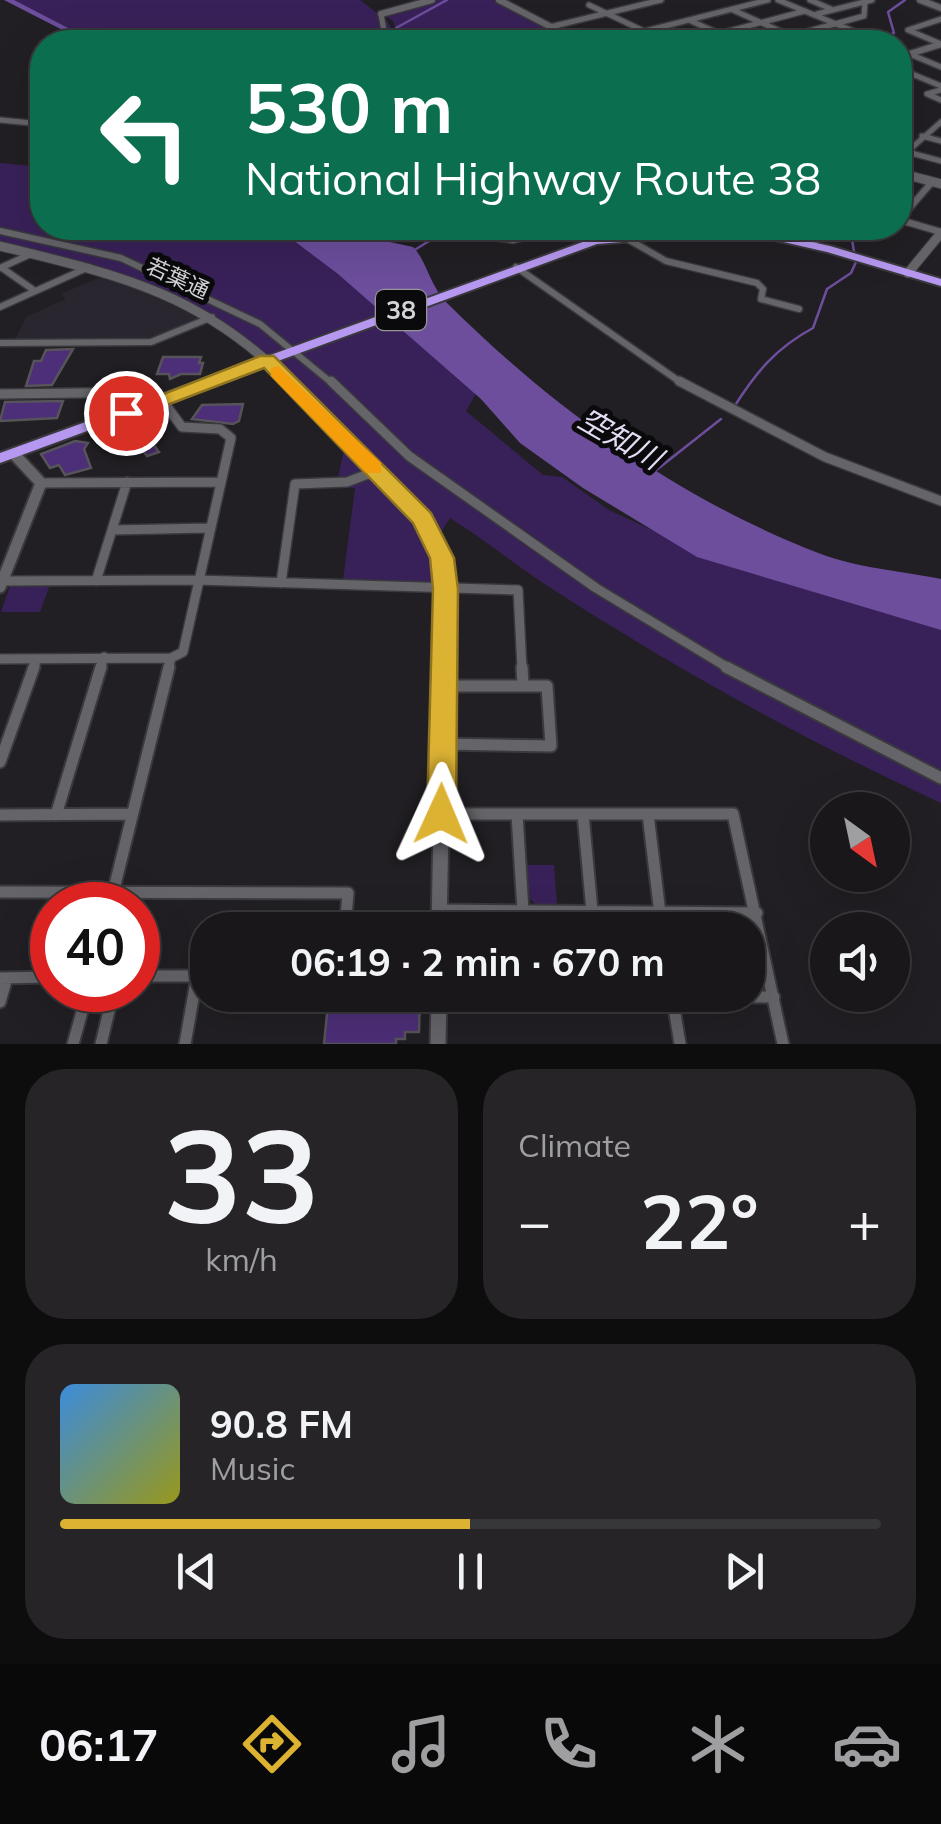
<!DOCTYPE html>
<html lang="en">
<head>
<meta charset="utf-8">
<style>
  body { margin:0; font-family:Mulish,"Noto Sans JP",sans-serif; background:#262427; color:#f1f3f6; height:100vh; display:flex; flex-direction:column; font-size:38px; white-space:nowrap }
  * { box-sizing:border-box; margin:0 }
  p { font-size:32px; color:#9f9fa2 }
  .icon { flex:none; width:55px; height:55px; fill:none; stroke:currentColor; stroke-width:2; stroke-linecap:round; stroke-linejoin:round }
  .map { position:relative; height:1044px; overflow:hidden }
  .details { display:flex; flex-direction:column; gap:25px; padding:25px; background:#0e0d0e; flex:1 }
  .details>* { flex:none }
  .top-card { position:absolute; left:30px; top:30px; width:882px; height:210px; border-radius:40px; box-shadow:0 10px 40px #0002,0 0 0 2px #373639; background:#0b6e4f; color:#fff; overflow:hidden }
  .needle { width:65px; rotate:147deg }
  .tools { position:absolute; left:810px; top:792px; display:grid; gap:20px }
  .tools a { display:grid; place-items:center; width:100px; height:100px; border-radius:50%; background:#19171a; box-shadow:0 10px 40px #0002,0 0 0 2px #373639; font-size:50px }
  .speed { position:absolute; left:30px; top:882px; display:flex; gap:20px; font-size:50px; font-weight:700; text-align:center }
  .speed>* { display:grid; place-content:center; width:130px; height:130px; border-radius:50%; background:#19171a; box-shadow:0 10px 40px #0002,0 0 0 2px #373639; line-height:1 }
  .speed .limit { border:15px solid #d22; background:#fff; color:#111 }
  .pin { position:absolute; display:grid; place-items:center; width:85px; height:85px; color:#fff; margin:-42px; border:5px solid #fff; border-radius:50%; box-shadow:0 2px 10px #0007 }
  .me { position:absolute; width:110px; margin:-55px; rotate:1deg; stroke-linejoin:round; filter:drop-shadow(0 0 8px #0008) }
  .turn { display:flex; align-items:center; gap:35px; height:210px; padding:0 50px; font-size:45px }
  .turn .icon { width:130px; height:130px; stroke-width:2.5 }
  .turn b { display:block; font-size:70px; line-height:85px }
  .big { font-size:75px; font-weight:700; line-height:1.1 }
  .details .tile { flex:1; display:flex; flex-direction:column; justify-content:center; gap:15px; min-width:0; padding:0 35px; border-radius:40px; background:#262427 }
  .details .dial { align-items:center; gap:0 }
  .dial b { font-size:130px; line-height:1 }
  .song { display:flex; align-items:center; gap:30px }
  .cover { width:120px; height:120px; border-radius:15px; background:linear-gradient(135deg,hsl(210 70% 55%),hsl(60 70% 35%)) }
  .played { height:10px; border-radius:5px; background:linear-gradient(90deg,#dcb233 50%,#373639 50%) }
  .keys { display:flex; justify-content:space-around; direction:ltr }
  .heat { display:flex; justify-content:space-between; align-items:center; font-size:55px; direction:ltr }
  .details .tiles { flex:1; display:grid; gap:25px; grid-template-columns:1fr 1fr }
  .tile:last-child { grid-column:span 2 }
  .trip { position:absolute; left:190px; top:912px; width:575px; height:100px; border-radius:40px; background:#19171a; box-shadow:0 10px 40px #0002,0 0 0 2px #373639; font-weight:700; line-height:100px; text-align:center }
  .menu { display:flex; height:160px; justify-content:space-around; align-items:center; background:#0a090a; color:#9f9fa2 }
  .menu .icon { width:70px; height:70px }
  .menu .current { color:#dcb233 }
  .menu b { font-size:45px; color:#f1f3f6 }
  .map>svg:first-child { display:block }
</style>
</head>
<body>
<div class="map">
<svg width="941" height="1044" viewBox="0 0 941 1044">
  <rect width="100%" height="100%" fill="#211f23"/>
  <!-- built -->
  <path fill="#29262f" d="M105,275l54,19 39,24 -48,20 -135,1 11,-22 40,-18 -5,-5z"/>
  <!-- green -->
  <path fill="#382158" d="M11,0h349l27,21 12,21h-305z
    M438,0h55l83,42h-176l-7,-21 -9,-6z
    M0,163l42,4v61h242l104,84 -124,45 -80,-57 -184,-54z
    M395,318l82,74 -11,19 77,64 19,2 47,33 80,37 252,79v177c-133,-61 -261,-132 -384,-211 -37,-23 -70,-51 -107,-74l-22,34 6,31 -91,-3 12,-92 -19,-1 10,-46 -76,-76z
    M10,586l39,1 -9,25h-39z
    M527,865h27l3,40h-20l-7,-6z"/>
  <!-- water -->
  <path fill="#6c4e9c" d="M277,228h89l24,14 23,5c14,14 16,38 35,57 107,106 232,196 373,250 37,14 81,17 120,25v51l-244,-73 -114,-69 -63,-45 -39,-44 -143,-125z"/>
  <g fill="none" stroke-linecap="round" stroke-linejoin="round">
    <!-- stream -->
    <path stroke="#6c4e9c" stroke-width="2.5" d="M394,42l2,-14 51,-28
      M874,42l20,-9 -6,-21 17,-12
      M900,114v7
      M413,251l37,-23
      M854,252l-2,-13 12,-11
      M734,407c22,-35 42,-59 79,-79l14,-39 24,-16 5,-11
      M655,471l66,-52"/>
    <!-- river -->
    <path fill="#6c4e9c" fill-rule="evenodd" d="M4,0h10l81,42h-9z"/>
  </g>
  <!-- building -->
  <path fill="#4d2e78" stroke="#565459" stroke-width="2.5" d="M73,349l-21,36 -26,1 8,-25h7l5,-11z
    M163,357h38l-2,6h4l-3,11h-19l-11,5 -1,-5h-12z
    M63,401l-6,17 -57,3 5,-19z
    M243,404l-4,17 -6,3 -41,-5 10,-14z
    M140,423l7,13 12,16 -12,4 -21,-28z
    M75,441l13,2 -4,6 7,19 -26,7 -6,-10 -9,3 -9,-14z
    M407,996h13l-1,36h-14v7h-9v5h-72l4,-40h79z"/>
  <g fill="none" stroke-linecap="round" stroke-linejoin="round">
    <!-- street-far3 casing -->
    <g stroke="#3a393d" stroke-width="8">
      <path id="street-far3" d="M778,0l92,38 -17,4
        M810,0l21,9
        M589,5l78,37
        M733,10l58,26
        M381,14l5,28
        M817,14l55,-14
        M941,19l-33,11 33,14
        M691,21l47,21
        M550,27l111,-27
        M602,42l166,-42
        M687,42l118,-31
        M768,42l96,-26 1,-14
        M900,50l41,17
        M900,69l41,17
        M941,90l-14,4 14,6
        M0,120l42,4
        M922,136l19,5
        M900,150l41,11
        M907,152l34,-30"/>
    </g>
    <!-- street-far2 casing -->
    <g stroke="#3a393d" stroke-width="9">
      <path id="street-far2" d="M900,219l32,-37
        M900,220l41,12
        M430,228l83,12 46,-12
        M0,231l121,27 139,66 73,60
        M766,235l8,-7
        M624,237l42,24 91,22 6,6 -2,10 38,10
        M812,244l16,-16
        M516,267l167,117
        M0,268l33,-15
        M2,268l33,23
        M0,307l89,-40
        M0,343l151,-1 61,-25"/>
    </g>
    <!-- street-far1 casing -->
    <g stroke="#3a393d" stroke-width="12">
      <path id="street-far1" d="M331,381l78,75 187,132 134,81
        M679,381l146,76 116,44
        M0,394l156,-2 26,35 38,2 11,9 -48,214 -12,6 -171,1
        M41,483l179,-1
        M112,530l97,-2
        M3,581l194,-1 321,10 4,79
        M96,581l31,-99
        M281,583l14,-99 52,-2 29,-11
        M33,669l4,-10
        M100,669l4,-12
        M168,669l3,-11"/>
    </g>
    <!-- street casing -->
    <g stroke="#3a393d" stroke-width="15">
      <path id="street" d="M522,667l1,19
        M726,667l215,111
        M442,744l109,2 -4,-60h-104
        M0,762l34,-95
        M441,814h207l14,116
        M517,814l6,97
        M583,814l9,97
        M648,814h85l50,230
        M0,815l131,-1
        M56,815l45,-148
        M0,892l348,1 -3,37
        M110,905l59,-238
        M440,910l317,3
        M138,976h70
        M0,978l52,-1
        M672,995l8,49
        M439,997h335
        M0,1002l7,-24
        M73,1044l15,-54
        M101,1044l13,-54
        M185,1044l12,-68"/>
    </g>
    <!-- secondary-far3 casing -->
    <g stroke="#3a393d" stroke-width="9">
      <path id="secondary-far3" d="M499,0l81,42
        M920,0l21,8
        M381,14l51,-14
        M900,57l41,-13"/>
    </g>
    <!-- secondary-far2 casing -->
    <g stroke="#3a393d" stroke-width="11">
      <path id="secondary-far2" d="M900,173l41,11
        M0,246c119,29 202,47 291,138
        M908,273l33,-40"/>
    </g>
    <!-- secondary-far1 casing -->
    <g stroke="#3a393d" stroke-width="15">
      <path id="secondary-far1" d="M288,381l140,146 18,62 -2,80
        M0,587l41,-104 -27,-29"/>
    </g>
    <!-- secondary casing -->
    <g stroke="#3a393d" stroke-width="19">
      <path id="secondary" d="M439,930l5,-263
        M438,1044l1,-49"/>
    </g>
    <!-- highway casing -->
    <g stroke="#3a393d" stroke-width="4">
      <path id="highway" d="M711,229l55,3 64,14 111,33v7l-114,-34 -61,-14 -55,-3 -114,9 -597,219v-10l591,-214z"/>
    </g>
    <!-- street-far3 -->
    <use href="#street-far3" stroke="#656469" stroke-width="5"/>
    <!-- street-far2 -->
    <use href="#street-far2" stroke="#656469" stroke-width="6"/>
    <!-- street-far1 -->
    <use href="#street-far1" stroke="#656469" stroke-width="9"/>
    <!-- street -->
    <use href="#street" stroke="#656469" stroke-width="11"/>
    <!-- secondary-far3 -->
    <use href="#secondary-far3" stroke="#656469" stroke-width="6"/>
    <!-- secondary-far2 -->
    <use href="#secondary-far2" stroke="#656469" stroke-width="9"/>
    <!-- secondary-far1 -->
    <use href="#secondary-far1" stroke="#656469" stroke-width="11"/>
    <!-- secondary -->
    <use href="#secondary" stroke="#656469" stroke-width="15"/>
    <!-- highway -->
    <use href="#highway" fill="#b798f0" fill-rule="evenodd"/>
  </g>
  <!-- route -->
  <path fill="#dcb233" stroke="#8f7421" stroke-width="2.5" d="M260,356h14l157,157 23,45 4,31 -2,225 -4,10 -11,3 -10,-3 -4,-10 6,-225 -3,-31 -17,-35 -149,-155 -131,50h-15l-3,-5z"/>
  <!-- slow -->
  <path fill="#f59e0b" d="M278,366l103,97v10h-15l-95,-97v-8z"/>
  <g text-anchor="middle" stroke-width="10" stroke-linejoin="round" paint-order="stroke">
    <!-- far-street labels -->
    <g font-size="22" fill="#d4d3d6" stroke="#0a090b">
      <text transform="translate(178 278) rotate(25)" y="8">若葉通</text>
    </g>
    <!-- shield labels -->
    <rect fill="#0a090b" stroke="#979699" stroke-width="2.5" x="376" y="290" width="50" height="40" rx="8"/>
    <g font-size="25" font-weight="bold" fill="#d4d3d6">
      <text x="401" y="319">38</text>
    </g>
    <!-- water labels -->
    <g font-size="30" font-style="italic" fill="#e3dcf2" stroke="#0a090b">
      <text transform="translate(620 439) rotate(30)" y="10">空知川</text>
    </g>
  </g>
</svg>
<div class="tools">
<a><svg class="needle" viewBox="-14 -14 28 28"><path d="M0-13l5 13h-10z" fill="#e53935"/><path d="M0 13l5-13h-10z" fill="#9f9fa2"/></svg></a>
<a><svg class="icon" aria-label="sound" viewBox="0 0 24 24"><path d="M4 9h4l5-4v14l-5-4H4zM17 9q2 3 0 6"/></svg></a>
</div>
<div class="speed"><div class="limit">40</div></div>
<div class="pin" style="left:126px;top:413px;background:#d93025"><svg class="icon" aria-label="arrive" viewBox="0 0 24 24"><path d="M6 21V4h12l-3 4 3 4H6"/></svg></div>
<svg class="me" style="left:441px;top:814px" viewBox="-20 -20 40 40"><path d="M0-17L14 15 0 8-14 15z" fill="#dcb233" stroke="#fff" stroke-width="4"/></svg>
<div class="trip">06:19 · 2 min · 670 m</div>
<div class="top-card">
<div class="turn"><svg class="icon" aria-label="left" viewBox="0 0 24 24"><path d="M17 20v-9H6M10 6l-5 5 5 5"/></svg><div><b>530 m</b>National Highway Route 38</div></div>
</div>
</div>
<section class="details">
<div class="tiles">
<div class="tile dial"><b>33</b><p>km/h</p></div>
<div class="tile"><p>Climate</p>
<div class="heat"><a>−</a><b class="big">22°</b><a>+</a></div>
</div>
<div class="tile">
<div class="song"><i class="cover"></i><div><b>90.8 FM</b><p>Music</p></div></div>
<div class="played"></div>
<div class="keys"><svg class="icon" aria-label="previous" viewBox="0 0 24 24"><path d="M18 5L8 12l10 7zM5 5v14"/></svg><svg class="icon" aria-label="pause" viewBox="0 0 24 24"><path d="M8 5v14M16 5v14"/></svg><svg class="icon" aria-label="next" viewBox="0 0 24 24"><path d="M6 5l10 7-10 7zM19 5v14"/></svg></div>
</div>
</div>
</section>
<nav class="menu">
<b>06:17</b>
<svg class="icon current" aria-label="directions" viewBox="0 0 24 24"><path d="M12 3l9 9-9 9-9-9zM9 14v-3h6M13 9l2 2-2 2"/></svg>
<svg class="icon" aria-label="music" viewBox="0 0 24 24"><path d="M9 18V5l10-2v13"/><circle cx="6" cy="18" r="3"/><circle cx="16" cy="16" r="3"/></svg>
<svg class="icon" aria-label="phone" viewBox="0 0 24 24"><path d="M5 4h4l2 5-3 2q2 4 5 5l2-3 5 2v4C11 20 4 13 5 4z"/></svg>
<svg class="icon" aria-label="climate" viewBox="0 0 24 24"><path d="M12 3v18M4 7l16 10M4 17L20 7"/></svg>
<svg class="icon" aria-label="car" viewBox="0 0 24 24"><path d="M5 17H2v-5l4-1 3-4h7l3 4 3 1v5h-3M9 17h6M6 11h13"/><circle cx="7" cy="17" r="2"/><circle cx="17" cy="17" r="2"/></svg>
</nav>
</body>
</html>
